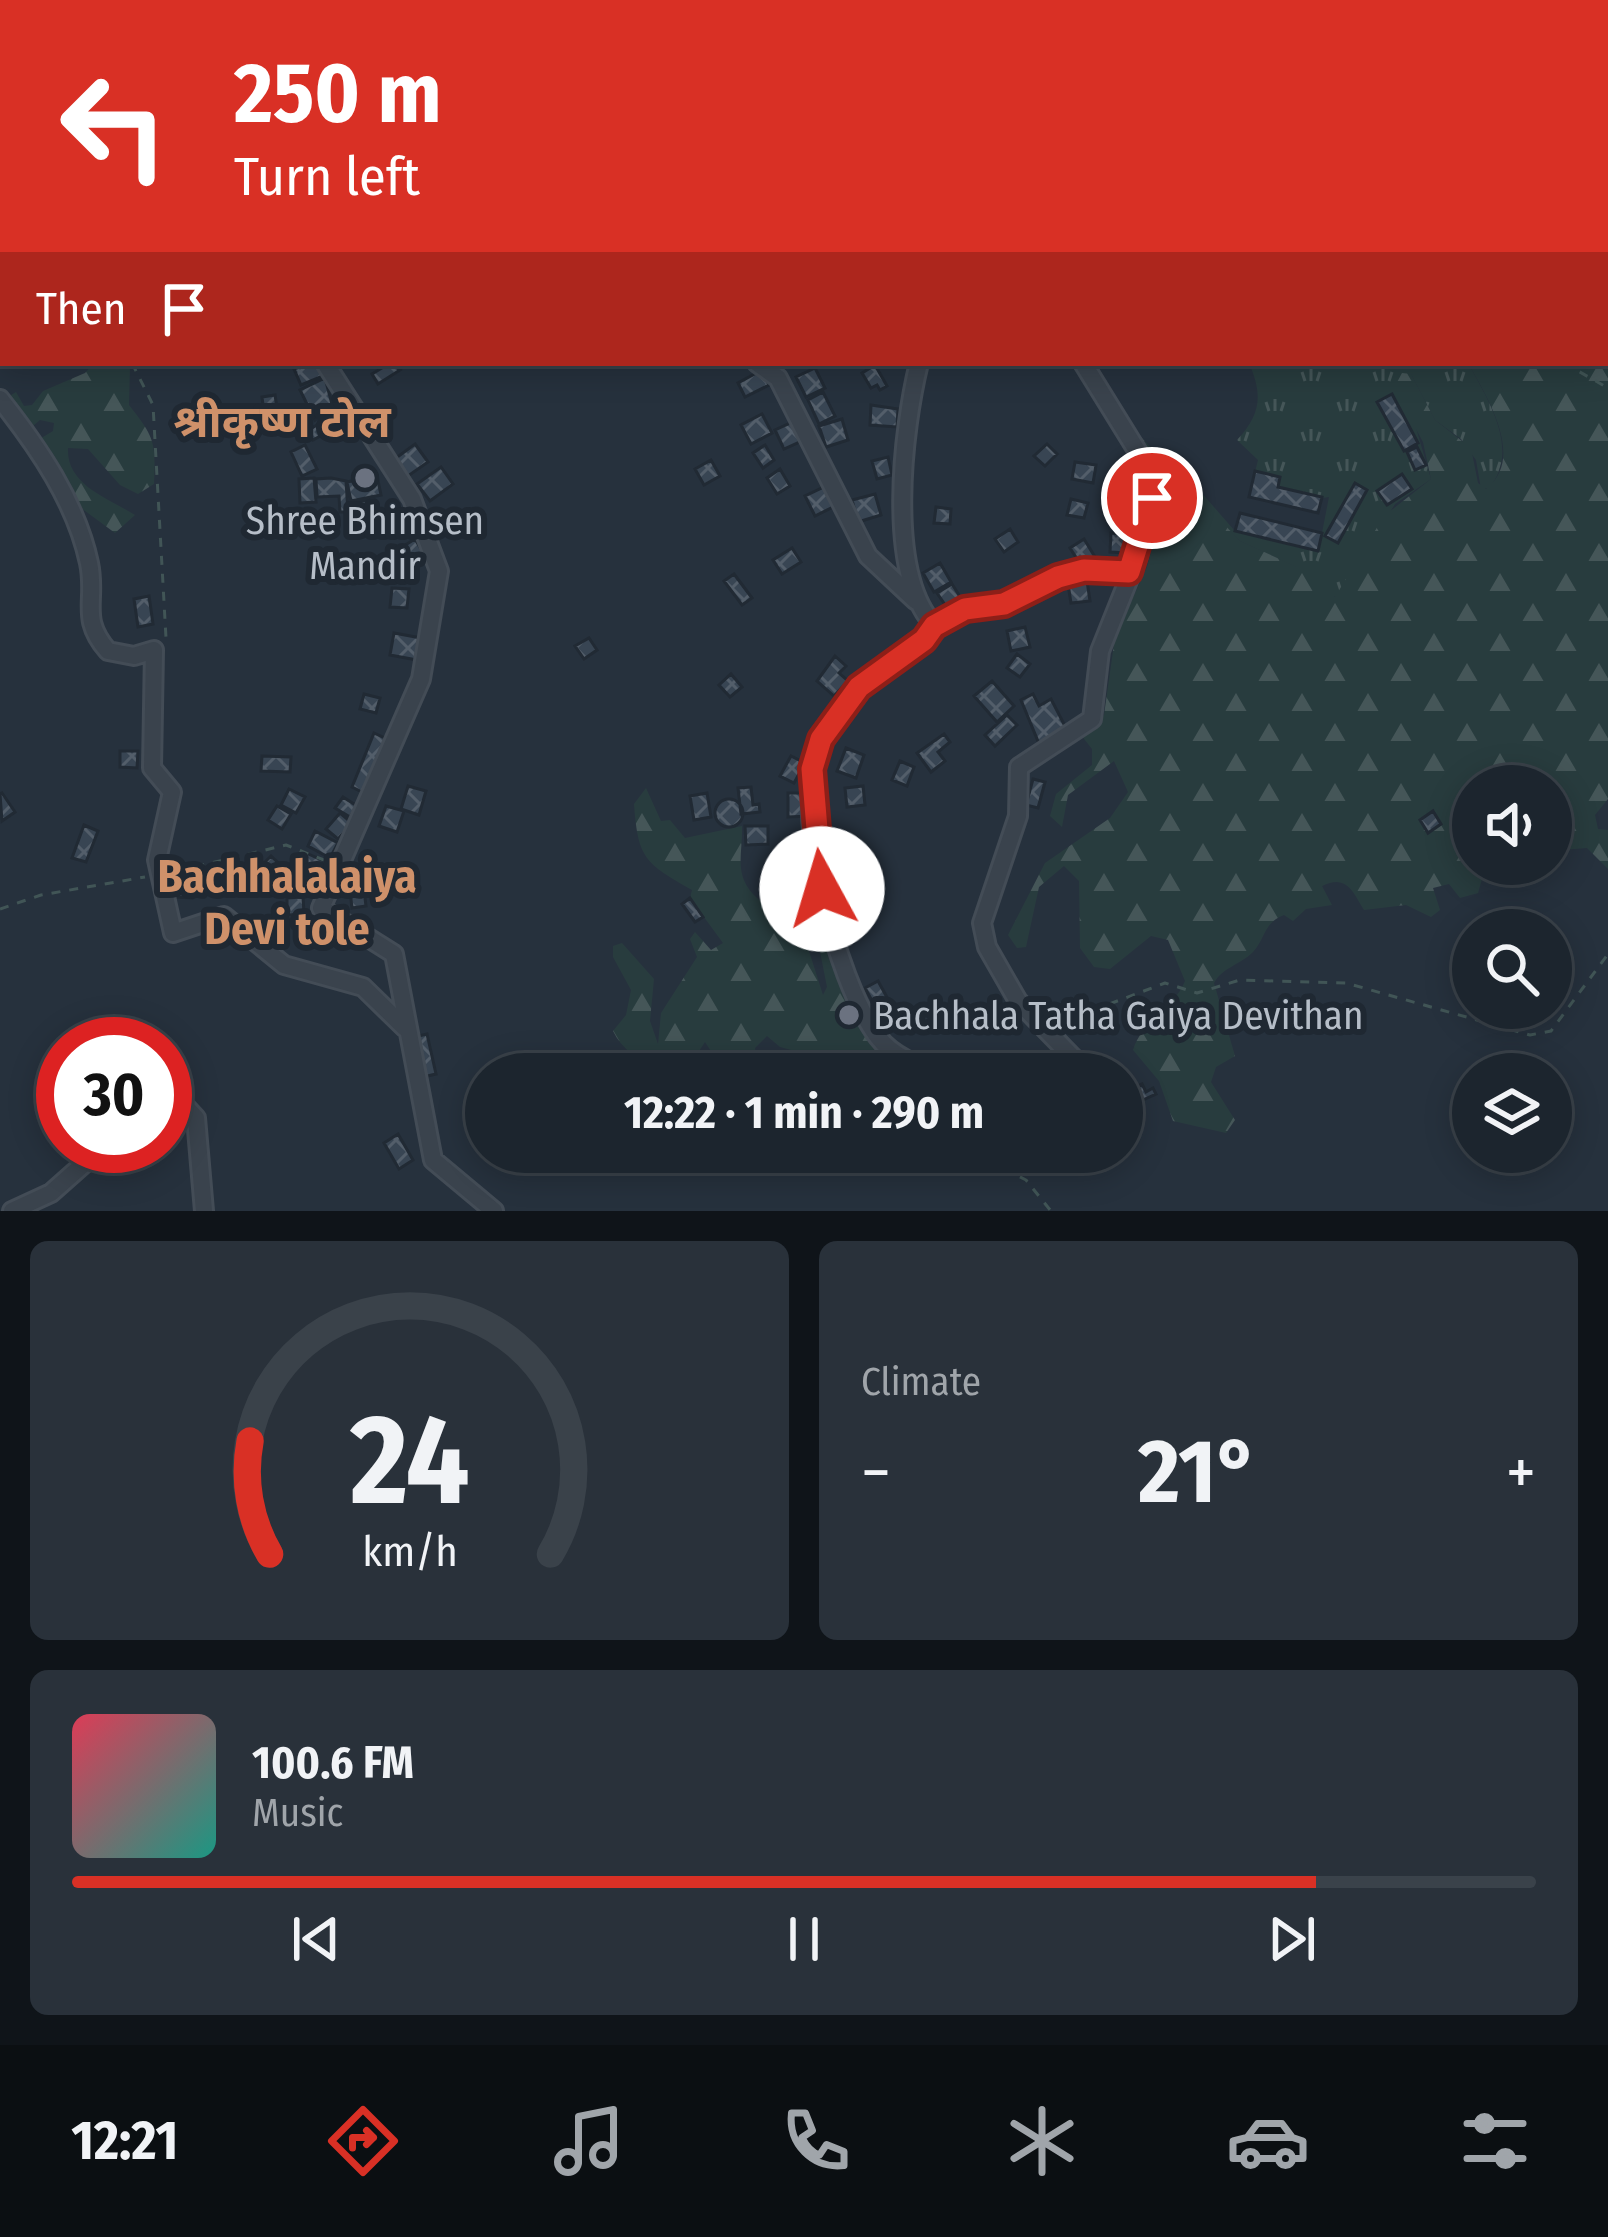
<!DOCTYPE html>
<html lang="en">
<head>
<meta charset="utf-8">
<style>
  body { margin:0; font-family:"Fira Sans Condensed","Noto Sans Devanagari",sans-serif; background:#29313a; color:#f1f3f6; height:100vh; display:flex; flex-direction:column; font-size:45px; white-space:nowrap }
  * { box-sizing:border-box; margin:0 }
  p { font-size:39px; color:#a0a5aa }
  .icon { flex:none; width:66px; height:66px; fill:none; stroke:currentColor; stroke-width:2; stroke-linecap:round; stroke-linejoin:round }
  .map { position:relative; height:1211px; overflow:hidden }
  .drawer { display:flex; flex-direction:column; gap:30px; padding:30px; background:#0f1419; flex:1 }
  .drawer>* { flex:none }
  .guide { position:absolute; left:0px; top:0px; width:1608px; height:366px; box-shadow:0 6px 30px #0003,0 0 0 3px #3a424a; background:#d93025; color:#fff; overflow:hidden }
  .controls { position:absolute; left:1452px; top:765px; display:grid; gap:24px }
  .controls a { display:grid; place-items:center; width:120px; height:120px; border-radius:50%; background:#1c252e; box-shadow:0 6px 30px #0003,0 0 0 3px #3a424a; font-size:60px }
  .speed { position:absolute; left:36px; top:1017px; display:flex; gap:24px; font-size:60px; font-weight:700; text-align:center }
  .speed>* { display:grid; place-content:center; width:156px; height:156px; border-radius:50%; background:#1c252e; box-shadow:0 6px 30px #0003,0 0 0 3px #3a424a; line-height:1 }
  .speed .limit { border:18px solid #d22; background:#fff; color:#111 }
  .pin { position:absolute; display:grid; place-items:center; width:102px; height:102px; color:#fff; margin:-51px; border:6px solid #fff; border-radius:50%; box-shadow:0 3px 12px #0007 }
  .me { position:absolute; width:132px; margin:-66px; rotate:354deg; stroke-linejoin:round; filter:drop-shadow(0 0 9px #0008) }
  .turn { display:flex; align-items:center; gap:42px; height:252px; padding:0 36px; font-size:54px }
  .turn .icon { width:156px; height:156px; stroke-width:2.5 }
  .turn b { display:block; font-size:84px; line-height:102px }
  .then { display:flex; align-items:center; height:114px; padding:0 36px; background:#0003; gap:24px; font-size:45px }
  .big { font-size:90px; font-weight:700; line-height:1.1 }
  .drawer .tile { flex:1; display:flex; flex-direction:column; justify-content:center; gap:18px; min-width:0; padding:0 42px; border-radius:18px; background:#29313a }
  .drawer .dial { align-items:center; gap:0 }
  .dial svg { height:312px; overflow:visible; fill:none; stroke:#3a424a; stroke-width:7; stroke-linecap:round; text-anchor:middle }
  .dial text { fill:#f1f3f6; stroke:none }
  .song { display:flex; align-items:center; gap:36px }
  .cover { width:144px; height:144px; border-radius:18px; background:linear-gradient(135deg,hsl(350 70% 55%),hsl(170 70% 35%)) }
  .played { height:12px; border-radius:6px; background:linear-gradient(90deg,#d93025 85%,#3a424a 85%) }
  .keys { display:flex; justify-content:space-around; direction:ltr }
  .heat { display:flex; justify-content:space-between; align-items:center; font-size:66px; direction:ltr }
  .drawer .tiles { flex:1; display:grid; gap:30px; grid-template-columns:1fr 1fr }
  .tile:last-child { grid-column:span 2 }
  .trip { position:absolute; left:465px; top:1053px; width:678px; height:120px; border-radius:60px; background:#1c252e; box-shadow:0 6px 30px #0003,0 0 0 3px #3a424a; font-weight:700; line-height:120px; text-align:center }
  .tabs { display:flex; height:192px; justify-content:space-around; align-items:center; background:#0b0f12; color:#a0a5aa }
  .tabs .icon { width:84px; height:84px }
  .tabs .active { color:#d93025 }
  .tabs b { font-size:54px; color:#f1f3f6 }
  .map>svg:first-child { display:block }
</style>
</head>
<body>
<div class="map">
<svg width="1608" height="1211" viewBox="0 0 1608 1211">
  <defs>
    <pattern id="grass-tufts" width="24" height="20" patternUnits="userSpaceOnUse" patternTransform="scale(3)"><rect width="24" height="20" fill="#283c3e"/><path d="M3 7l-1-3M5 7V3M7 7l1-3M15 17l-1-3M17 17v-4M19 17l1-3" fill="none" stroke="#455658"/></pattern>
    <pattern id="forest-firs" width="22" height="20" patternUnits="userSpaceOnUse" patternTransform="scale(3)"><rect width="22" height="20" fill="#283c3e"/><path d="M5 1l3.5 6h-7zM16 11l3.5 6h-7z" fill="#455658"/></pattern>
    <pattern id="building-cross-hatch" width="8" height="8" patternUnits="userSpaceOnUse" patternTransform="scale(3)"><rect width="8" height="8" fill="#384553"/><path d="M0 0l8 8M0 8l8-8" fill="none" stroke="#535e6a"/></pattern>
  </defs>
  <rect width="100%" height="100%" fill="#26313d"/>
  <!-- grass -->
  <path fill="url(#grass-tufts)" d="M1249,363h219c20,37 53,87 21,125l-8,1 -5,-29 -15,-21 -26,-19 -24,-46 5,54 15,51 -36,25 -54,87 -5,6 -6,-2 -34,-28 -56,-26 -76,-77 8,-5 62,71 6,-17 82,20 7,-36 -7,1 -4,15 -69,-16 9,-37 -21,-20c24,-26 26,-45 12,-77z"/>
  <!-- forest -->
  <path fill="url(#forest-firs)" d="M1235,0h373v799l-13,16 3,14 10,1v39l-21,-21 -26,2 -10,-8v-56h-78v78h28l-17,8 -6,21 -18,5 -11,-14 -16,4 7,22 -9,7 -25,-12 -42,5c-11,-18 -17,-36 -42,-24l10,19 -26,4 -13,12 -9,-6c-21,8 -18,23 -31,37 -13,13 -30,15 -39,31l21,73 -19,11 -5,15 24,38 -9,13 -53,-12 -14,-40 -26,-31c9,-30 41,-41 52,-69l-17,-41 -17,-4 -41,33 -16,-2 -14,-19 -1,-67 -15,-15 -25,21 -13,60 -9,1 -9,-13 37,-72 65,-45 18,-26 -14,-31 -46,34 -6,32 -12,-11 6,-22 36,-29v-16l-11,-14 23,-20 11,-78 32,-70 10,-38v-52l-20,-44 103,108 57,26 38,30 49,-81 47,-37 -8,-37 -29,-54 8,-15 9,1 24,46 36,28 7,35 8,6c40,-31 1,-92 -18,-126h137v-360z
    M94,363l36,3 -1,39c25,32 27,36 25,79l-16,10 -18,-9 -32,-36 -20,-1c-2,37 40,50 67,67l-20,18 -38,-28 -39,-65 15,-9 1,-8 -14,-3 -12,10 -20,-33 8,-5 8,14 8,-1 11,-14 42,-18z
    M646,788l15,33 9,-1 15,18 57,-12c1,32 -11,52 21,77l24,-6 7,7 29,91 4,-8 -17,-86 7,-5 11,61 58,98 -4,19h-67l-12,-21 -23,-6 -13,-11 -12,12 2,18 -15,-10 -7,2 7,16h-16l-21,-32 -6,9 11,23c-36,0 -79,-7 -97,-43l13,-16 5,-25 -18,-33v-11l9,-3 32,36 -4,42 8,23 3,-31 36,-56 -7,-18 5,-7 16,18 12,-7 -33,-45 2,-8c-47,-27 -54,-31 -58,-86z"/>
  <!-- building -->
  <path fill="url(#building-cross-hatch)" stroke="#212a34" stroke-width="3" d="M309,363h8l6,13 -22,9 -7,-16z
    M390,363l10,7 -22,14 -6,-10z
    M875,365l12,21 -7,4 -3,-5 -6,3 -9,-15z
    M815,368l10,20 -19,9 -10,-20z
    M762,370l7,15 -24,12 -7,-14z
    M325,378l7,26 -17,16 -15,-30z
    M823,392l12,24 -16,8 -11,-24z
    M1392,394l26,49 -14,8 -27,-49z
    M275,395l5,32 -14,2 -4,-32z
    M871,405l27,4 -1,18 -27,-2z
    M762,414l10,19 -21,11 -10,-19z
    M842,419l6,21 -22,7 -7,-21z
    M325,420l6,10 -18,10 -6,-9z
    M797,420l9,19 -22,10 -9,-19z
    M415,444l13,18 -20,14 -12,-18z
    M1047,444l10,10 -12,12 -11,-10z
    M305,445l12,24 -15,7 -11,-24z
    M765,445l9,15 -11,8 -10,-15z
    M1417,447l9,18 -11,5 -8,-18z
    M888,457l4,18 -15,4 -5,-18z
    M711,460l9,16 -16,9 -9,-16z
    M1075,462l21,3 -3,18 -21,-4z
    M441,467l12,17 -23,17 -13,-17z
    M780,469l10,17 -13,8 -10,-16z
    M1255,471l25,6 -2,10 44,10 -4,16 -69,-16z
    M1402,474l10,15 -25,16 -10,-14z
    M377,476l4,19 -30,6 -4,-19z
    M314,478l2,24 -16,1 -1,-24z
    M331,478l15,3 2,31h-8l-1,-16 -22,1 -1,-18z
    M1355,483l12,7 -29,53 -13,-7z
    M826,486l9,20 -20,10 -10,-20z
    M875,494l6,21 -23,7 -6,-22z
    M1071,499l17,4 -4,15 -17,-3z
    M367,500l3,15 -17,3 -3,-15z
    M936,507l15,2 -1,15 -16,-1z
    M1240,513l82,20 -4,18 -83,-20z
    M1010,529l8,13 -14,10 -9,-13z
    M1111,533l17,1 -1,19 -17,-1z
    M415,539l9,15 -21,13 -9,-15z
    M1084,539l11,18 -14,8 -11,-17z
    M792,548l9,14 -19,12 -9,-14z
    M940,563l11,19 -17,10 -11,-19z
    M734,574l18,24 -10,7 -18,-24z
    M1087,581l3,20 -19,2 -3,-19z
    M952,584l12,19 -14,9 -13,-19z
    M392,588l17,1 -2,19 -17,-1z
    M149,596l4,28 -15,3 -4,-28z
    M1025,627l5,20 -19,4 -4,-20z
    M394,633l27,5 -4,22 -27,-5z
    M589,638l8,12 -13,9 -9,-13z
    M1017,654l13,10 -10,13 -13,-9z
    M835,656l11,10 -7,7 9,8 -14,15 -17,-15z
    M731,674l11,13 -12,10 -11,-12z
    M992,681l22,25 -17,16 -23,-26z
    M364,694l16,4 -4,15 -16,-4z
    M1033,694l6,12 12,-7 14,27 -25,20 -19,-46z
    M1007,715l10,10 -22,21 -10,-11z
    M374,733l15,7 -25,53 -12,-6z
    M944,734l6,8 -12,10 7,9 -14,11 -14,-19z
    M846,748l18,7 -8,23 -19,-7z
    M120,751h18l-1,17 -17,-1z
    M262,756l29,1 -1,15 -29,-1z
    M791,756l14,7 -11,20 -14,-7z
    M900,761l14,6 -7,19 -15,-6z
    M1033,779l12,3 -7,26 -12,-3z
    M408,786l18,5 -7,24 -18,-6z
    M863,786l2,19 -18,2 -2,-19z
    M751,787l2,18 6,-1 1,8 -19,2 -3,-26z
    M289,789l16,8 -9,16 -15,-8z
    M2,793l13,19 -13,9 -2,-27z
    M707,793l4,24 -17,3 -4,-24z
    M788,793h22v23l-22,1z
    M343,797l14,9 -7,11 -15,-9z
    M715 813a14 14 0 1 1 28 0a14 14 0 1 1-28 0Z
    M277,806l14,8 -9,15 -14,-9z
    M386,806l18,5 -7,21 -18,-6z
    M1433,811l8,13 -13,9 -8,-13z
    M340,813l12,10 -14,16 -12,-10z
    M84,825l14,6 -12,31 -14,-4z
    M745,826h23v18l-22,1z
    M315,831l23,12 -8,15 -22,-12z
    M304,852l22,10 -5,10 -22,-9z
    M271,856l18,17 -9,8 -17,-17z
    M179,880l14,2 -1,16 -14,-1z
    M364,890l2,16 -14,2 -2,-17z
    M303,897l1,17 -17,1v-17z
    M690,898l13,19 -8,5 -13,-18z
    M878,981l11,20 -13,7 -11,-20z
    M427,1034l9,40 -13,3 -9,-40z
    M1054,1056l15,9 -5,9 -18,-5z
    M1142,1084l4,8 7,-4 3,6 -22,10 -6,-14z
    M398,1134l15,26 -14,9 -15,-26z"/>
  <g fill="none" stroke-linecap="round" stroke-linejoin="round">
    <!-- street casing -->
    <g stroke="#434c56" stroke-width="22">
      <path id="street" d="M340,0l2,3
        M630,0l3,3
        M206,3l1,-3
        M1605,284l3,2
        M325,363l87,136 27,72 -18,108 -100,229 73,46 39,206 61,51
        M757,363l21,15 90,178 48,45
        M919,363c-16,65 -34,211 16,263 -19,25 -48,38 -72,58 -15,12 -30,35 -40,52 -36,61 13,246 55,301 15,20 41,29 63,37
        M1083,363l63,102 6,33 -14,58 -38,95 -8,68 -73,48 -1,49 -36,107 5,24 31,54 71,73
        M0,399c38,48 76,103 89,164 8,38 -10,55 19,88l26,5 20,-6 -2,118 20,24 -15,68 16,73 51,-17 60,49 79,22 42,41
        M935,626l30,-17 63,-13 29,-19 28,-7 44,2
        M165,1105l18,-1 13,14 8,93
        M12,1211l39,-18 53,-47"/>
    </g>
    <!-- path -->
    <path stroke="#415556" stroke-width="3" stroke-dasharray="9 9" stroke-linecap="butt" d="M0,1l3,8
      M1224,3l1,-3
      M132,363l21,42 13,233
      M1564,363l44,25
      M178,871l108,-26 38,15
      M0,909l41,-14 104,-18
      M1059,1023l106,-40 32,10 43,-13 106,3 184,52 21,-4 57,-77
      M852,1074l19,-23
      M972,1152l54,28 25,31"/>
    <!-- street -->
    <use href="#street" stroke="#3a434d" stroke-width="16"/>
  </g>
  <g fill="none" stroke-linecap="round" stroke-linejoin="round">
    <!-- route casing -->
    <g stroke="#8d1f18" stroke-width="30">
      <path id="route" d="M822,889l-10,-120 9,-30 38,-52 65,-47 10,-14 31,-17 39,-5 54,-27 26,-7 45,2 23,-74"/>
    </g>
    <!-- route -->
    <use href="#route" stroke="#d93025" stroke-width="21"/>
  </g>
  <!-- markers -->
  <g fill="#6b7280" stroke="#1f2832" stroke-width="4.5">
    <circle cx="365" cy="478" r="12"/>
    <circle cx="849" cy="1015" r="12"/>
  </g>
  <g text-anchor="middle" stroke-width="12" stroke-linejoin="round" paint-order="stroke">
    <!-- poi labels -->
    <g font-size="39" fill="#b6bec8" stroke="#1f2832">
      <text x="365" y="534">Shree Bhimsen<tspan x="365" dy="45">Mandir</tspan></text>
      <text x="873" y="1029" text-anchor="start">Bachhala Tatha Gaiya Devithan</text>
    </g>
    <!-- quarter labels -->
    <g font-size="45" font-weight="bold" fill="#cf916a" stroke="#1f2832">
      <text x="282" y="437">श्रीकृष्ण टोल</text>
      <text x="287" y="892">Bachhalalaiya<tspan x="287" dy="52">Devi tole</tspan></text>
    </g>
  </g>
</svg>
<div class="controls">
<a><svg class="icon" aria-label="sound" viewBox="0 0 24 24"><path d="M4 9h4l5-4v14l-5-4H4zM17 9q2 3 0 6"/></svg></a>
<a><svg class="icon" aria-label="search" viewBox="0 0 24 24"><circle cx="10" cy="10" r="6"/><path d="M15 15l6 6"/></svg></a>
<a><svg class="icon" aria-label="layers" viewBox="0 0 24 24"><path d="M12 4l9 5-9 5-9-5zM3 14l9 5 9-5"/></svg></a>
</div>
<div class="speed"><div class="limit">30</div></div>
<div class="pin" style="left:1152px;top:498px;background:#d93025"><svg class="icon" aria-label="arrive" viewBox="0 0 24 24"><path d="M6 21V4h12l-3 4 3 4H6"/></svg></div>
<svg class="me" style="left:822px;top:889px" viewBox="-20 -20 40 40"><circle r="19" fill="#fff"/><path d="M0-13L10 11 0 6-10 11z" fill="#d93025"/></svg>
<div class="trip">12:22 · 1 min · 290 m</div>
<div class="guide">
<div class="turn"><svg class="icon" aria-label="left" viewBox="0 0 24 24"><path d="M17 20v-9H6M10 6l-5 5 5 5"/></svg><div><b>250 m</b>Turn left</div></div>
<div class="then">Then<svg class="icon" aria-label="arrive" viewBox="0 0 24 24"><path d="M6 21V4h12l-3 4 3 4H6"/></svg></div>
</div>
</div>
<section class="drawer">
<div class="tiles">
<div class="tile dial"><svg viewBox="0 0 100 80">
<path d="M14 69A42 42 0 1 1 86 69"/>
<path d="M14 69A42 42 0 0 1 9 40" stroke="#d93025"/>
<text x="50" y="56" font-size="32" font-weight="700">24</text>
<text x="50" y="72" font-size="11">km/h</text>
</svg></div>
<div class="tile"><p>Climate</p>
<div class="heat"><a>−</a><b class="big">21°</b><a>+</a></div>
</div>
<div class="tile">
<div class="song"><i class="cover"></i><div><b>100.6 FM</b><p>Music</p></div></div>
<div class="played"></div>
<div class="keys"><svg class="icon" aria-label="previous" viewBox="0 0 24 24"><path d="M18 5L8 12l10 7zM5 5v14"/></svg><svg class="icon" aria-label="pause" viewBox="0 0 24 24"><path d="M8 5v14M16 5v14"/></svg><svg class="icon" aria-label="next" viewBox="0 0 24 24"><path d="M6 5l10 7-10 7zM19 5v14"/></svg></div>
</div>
</div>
</section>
<nav class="tabs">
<b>12:21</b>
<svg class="icon active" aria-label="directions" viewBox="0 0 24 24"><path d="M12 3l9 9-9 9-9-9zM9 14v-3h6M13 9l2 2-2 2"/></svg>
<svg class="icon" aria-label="music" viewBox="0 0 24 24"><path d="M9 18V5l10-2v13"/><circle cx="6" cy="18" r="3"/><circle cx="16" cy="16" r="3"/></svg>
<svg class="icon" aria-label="phone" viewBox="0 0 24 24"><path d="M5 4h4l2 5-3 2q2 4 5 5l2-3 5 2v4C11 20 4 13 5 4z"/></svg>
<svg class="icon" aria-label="climate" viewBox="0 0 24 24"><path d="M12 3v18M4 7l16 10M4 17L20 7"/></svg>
<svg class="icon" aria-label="car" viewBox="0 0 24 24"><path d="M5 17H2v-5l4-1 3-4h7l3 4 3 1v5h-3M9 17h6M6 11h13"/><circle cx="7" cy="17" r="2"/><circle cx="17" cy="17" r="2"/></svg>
<svg class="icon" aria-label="filters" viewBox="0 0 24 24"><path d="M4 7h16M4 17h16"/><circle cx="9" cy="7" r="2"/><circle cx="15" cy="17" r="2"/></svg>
</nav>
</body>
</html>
